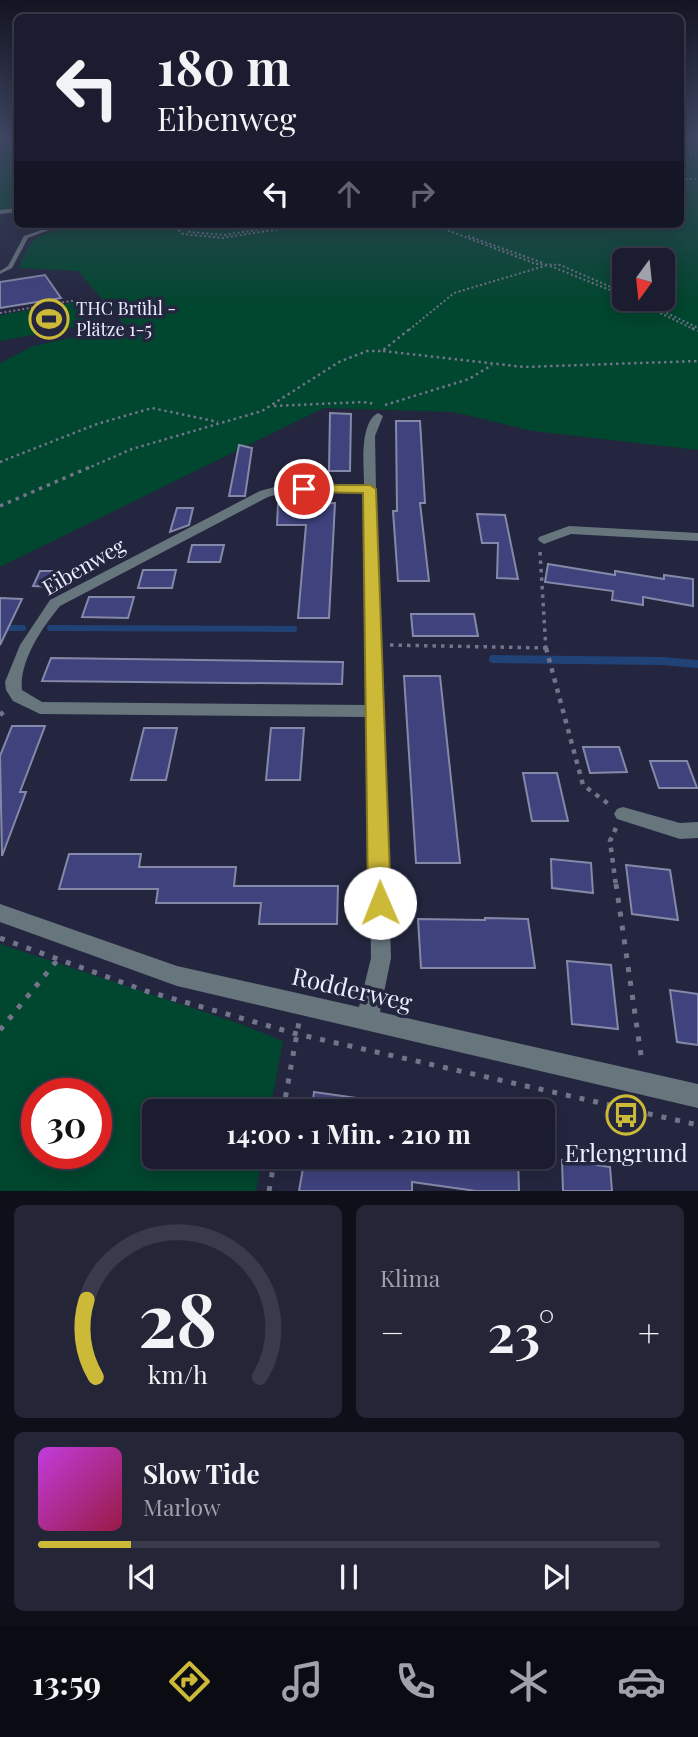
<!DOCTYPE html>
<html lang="de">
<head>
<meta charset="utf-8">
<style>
  body { margin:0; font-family:"Playfair Display",serif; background:#242537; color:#f1f3f6; height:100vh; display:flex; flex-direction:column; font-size:26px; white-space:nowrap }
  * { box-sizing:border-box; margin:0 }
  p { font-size:23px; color:#a0a1aa }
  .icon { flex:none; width:38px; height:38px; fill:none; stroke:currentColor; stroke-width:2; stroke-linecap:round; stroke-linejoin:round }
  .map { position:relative; height:1191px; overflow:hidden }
  .drawer { display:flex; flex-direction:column; gap:14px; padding:14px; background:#0f0f1a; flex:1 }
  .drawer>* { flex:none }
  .hud { position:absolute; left:14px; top:14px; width:670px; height:214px; border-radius:10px; box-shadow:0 4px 18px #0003,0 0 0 2px #393a4b; background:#1b1c2f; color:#f1f3f6; overflow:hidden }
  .needle { width:46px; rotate:195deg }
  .tools { position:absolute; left:612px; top:248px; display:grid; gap:14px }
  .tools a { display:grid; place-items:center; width:63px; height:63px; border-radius:10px; background:#1b1c2f; box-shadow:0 4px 18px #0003,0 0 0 2px #393a4b; font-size:35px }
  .speed { position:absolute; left:21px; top:1078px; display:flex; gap:14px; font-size:35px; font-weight:700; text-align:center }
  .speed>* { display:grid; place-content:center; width:91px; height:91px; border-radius:50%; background:#1b1c2f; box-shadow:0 4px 18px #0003,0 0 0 2px #393a4b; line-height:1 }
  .speed .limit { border:10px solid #d22; background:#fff; color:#111 }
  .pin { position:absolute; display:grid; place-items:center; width:60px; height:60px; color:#fff; margin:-30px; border:4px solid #fff; border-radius:50%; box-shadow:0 2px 7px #0007 }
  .me { position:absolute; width:77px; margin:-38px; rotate:359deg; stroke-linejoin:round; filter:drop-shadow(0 0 5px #0008) }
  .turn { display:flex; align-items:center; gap:24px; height:147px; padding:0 28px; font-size:32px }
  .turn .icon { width:91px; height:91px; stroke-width:2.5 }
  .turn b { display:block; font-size:49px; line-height:60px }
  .lanes { display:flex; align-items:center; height:66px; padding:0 28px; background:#0003; justify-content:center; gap:35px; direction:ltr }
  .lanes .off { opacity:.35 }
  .big { font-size:52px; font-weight:700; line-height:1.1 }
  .drawer .card { flex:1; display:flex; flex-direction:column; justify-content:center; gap:10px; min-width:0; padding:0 24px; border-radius:10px; background:#242537 }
  .drawer .dial { align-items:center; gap:0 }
  .dial svg { height:182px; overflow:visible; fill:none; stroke:#393a4b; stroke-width:7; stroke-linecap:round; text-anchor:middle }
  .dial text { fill:#f1f3f6; stroke:none }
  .song { display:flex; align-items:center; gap:21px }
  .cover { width:84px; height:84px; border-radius:10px; background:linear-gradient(135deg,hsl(290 70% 55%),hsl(340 70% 35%)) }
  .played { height:7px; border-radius:4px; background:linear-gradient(90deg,#cdb938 15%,#393a4b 15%) }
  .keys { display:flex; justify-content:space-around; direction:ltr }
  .heat { display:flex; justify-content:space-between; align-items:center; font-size:38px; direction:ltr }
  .drawer .tiles { flex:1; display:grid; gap:14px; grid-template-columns:1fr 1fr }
  .card:last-child { grid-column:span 2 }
  .trip { position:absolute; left:142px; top:1099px; width:413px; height:70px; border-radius:10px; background:#1b1c2f; box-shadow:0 4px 18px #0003,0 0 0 2px #393a4b; font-weight:700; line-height:70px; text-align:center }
  .menu { display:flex; height:112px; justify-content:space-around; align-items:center; background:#0b0b13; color:#a0a1aa }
  .menu .icon { width:49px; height:49px }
  .menu .on { color:#cdb938 }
  .menu b { font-size:32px; color:#f1f3f6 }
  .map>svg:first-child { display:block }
</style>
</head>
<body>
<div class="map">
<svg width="698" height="1191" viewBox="0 0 698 1191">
  <rect width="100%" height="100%" fill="#24263f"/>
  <!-- green -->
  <path fill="#01462e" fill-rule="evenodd" d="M681,139h17v311l-165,-19 -80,-19 -129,-4 -324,159v-204l33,-17 92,-20 -47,-55 -59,-3c14,-37 20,-32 56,-44h606zM625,261h38v38h-38z
    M17,142v66l-17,2v-61z
    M82,301l18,21 -100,19v-26z
    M0,944l238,79 45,18 -13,70h-116v46h108l-6,34h-256zM37,1094h59v59h-59z"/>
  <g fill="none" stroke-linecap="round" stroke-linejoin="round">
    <!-- stream-far1 -->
    <path stroke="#214276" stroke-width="6" d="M0,628h23
      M50,628l244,1"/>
    <!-- stream -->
    <path stroke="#214276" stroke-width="8" d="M493,659l169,2 36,3"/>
  </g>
  <!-- building -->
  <path fill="#3f427d" stroke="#8589a8" stroke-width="2" d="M45,275l16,23 -61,10v-26z
    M330,413l21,1 -1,57h-21z
    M396,421h24l5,82h-5l9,78h-31l-5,-70h4z
    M239,445l13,3 -7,48h-16z
    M335,503l-6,115h-31l8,-93h-29l1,-21z
    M177,508h16l-4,17 -19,7z
    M477,514l28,1 13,64 -21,-1 1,-35h-16z
    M192,545h32l-4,17h-32z
    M548,564l67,11v-4l49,8v-4l29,4v27l-50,-9v8l-31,-5 1,-9 -68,-9z
    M143,570h33l-4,18h-34z
    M40,571h25l-6,16 -26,-1z
    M89,597h45l-6,21 -46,-1z
    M0,598l22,1 -22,46z
    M411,614h63l4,22h-65z
    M51,658l292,4 -1,22 -300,-3z
    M404,676h36l20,187h-44z
    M12,726h33l-25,66h6l-24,64 -2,-100z
    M144,728h33l-11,52h-35z
    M271,728h33l-4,52h-34z
    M583,747h36l8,25 -37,1z
    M650,761h37l10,27h-38z
    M523,773h34l11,48h-36z
    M69,854h72l-2,13h97l-2,19h104l-1,38h-78l2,-21h-105l2,-14h-99z
    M551,859l40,4 2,30 -41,-5z
    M626,865l44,5 8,50 -46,-6z
    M485,918l43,1 7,49h-114l-3,-49 67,1z
    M567,961l44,4 7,64 -46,-5z
    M670,990l28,4v51l-21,-3z
    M314,1092l65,9v10h-67z
    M305,1157h213l1,34h-43l-64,-9v9h-113z
    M562,1160l48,7 2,24h-49z"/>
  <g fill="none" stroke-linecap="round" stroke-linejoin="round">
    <!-- path-far4 -->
    <path stroke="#72748a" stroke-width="2" stroke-dasharray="2 2.5" stroke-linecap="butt" d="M0,149l18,3
      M681,154h17
      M681,179h17
      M172,224l11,10 39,4 90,-14
      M183,224l7,8 34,3 70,-11
      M431,224l105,40 24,1 65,28
      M468,236l75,27
      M550,266l75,30
      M632,299l63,31
      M638,299l60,29
      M0,313l83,-14
      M409,330l45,-37 94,-28"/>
    <!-- path-far3 -->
    <path stroke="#72748a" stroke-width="2.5" stroke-dasharray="2.5 3.5" stroke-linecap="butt" d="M692,328l6,3
      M383,351l141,16 174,-6
      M385,405l84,-26 23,-14
      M274,406l89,-4 12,2
      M0,462l97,-38 55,-16 66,14
      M86,469l46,-20 130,-38 77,-49 28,-11h15l29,-23"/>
    <!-- path-far2 -->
    <path stroke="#72748a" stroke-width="3.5" stroke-dasharray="3.5 5" stroke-linecap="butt" d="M0,506l90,-39
      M540,552l6,98
      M390,645l156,3"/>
    <!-- path-far1 -->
    <path stroke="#72748a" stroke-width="4.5" stroke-dasharray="4.5 6" stroke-linecap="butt" d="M546,648l37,137 27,20
      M0,715l7,-6
      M616,828l-6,13 6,45"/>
    <!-- path -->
    <path stroke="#72748a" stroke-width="5" stroke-dasharray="5 9" stroke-linecap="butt" d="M616,884l26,178
      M0,938l146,53 151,43 401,91
      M0,1030l59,-72
      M283,1111l16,-89
      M269,1191l6,-34"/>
    <!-- lane -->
    <path fill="#67757d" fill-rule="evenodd" d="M59,224h6l-37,14 -16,30 -12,6v-3l8,-5 16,-30z"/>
    <!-- street -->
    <path fill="#67757d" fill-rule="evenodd" d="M18,208v4l-18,2v-4z
      M378,413l5,3 -8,20 1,53 15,469 -11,54 318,72v24l-521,-122 -177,-64v-18l177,62 182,41 12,-49 -4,-241 -327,-3 -27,-13 -7,-11 -1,-8 15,-37 30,-45 210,-109 22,-6h82c0,-19 -5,-62 14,-72zM282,493h82l3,212 -325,-3 -20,-12c-3,-29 20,-62 38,-84l208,-109z
      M569,526l129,7v8l-127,-7 -27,10 -6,-4 1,-3z
      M623,807l57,16 18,-1v16l-18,1 -63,-20 -3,-5 3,-5z"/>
  </g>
  <!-- sky -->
  <linearGradient id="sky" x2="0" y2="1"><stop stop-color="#141523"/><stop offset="0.45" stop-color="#3f4763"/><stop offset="1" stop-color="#3f4763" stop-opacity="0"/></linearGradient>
  <rect width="698" height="306" fill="url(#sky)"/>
  <!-- route -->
  <path fill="#cdb938" stroke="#857824" stroke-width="2" d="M304,485h66l6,4 15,414 -3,8 -8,2 -8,-2 -4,-8 -5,-410 -64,-1v-6z"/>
  <!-- icons -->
  <defs>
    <g id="stadium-ring" transform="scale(2.0125)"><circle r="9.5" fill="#24263f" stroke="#cdb938" stroke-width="1.5"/><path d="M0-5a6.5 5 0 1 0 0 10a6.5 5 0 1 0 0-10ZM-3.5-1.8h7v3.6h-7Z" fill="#cdb938"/></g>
    <g id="bus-ring" transform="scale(2.0125)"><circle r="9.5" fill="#24263f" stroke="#cdb938" stroke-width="1.5"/><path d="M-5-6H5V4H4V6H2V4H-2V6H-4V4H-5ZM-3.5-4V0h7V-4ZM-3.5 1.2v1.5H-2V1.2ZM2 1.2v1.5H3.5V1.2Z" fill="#cdb938"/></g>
  </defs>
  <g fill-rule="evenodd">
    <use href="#stadium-ring" x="49" y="319"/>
    <use href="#bus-ring" x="626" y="1115"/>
  </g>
  <g text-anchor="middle" stroke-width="7" stroke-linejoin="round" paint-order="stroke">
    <!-- far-poi labels -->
    <g font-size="18" fill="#ebeeff" stroke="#24263f" text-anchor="start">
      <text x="76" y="315">THC Brühl -<tspan x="76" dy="21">Plätze 1-5</tspan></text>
    </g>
    <!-- street labels -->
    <g font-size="21" fill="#ebeeff" stroke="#24263f">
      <text transform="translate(84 567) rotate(-30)" y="7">Eibenweg</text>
    </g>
    <!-- near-street labels -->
    <g font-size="24" fill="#ebeeff" stroke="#24263f">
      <text transform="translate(352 990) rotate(13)" y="8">Rodderweg</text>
    </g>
    <!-- near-poi labels -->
    <g font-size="24" fill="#ebeeff" stroke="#24263f">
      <text x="626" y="1162">Erlengrund</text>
    </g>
  </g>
</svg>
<div class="tools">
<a><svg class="needle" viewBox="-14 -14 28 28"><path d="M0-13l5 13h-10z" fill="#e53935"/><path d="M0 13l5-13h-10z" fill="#a0a1aa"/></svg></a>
</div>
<div class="speed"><div class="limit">30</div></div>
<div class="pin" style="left:304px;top:489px;background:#d93025"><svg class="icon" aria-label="arrive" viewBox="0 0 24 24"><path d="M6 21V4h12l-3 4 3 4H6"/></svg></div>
<svg class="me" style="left:380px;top:903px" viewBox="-20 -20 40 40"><circle r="19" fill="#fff"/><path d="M0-13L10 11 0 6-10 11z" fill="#cdb938"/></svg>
<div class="trip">14:00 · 1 Min. · 210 m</div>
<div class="hud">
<div class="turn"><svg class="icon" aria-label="left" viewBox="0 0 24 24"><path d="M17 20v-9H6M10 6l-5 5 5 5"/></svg><div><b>180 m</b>Eibenweg</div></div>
<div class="lanes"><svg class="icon" aria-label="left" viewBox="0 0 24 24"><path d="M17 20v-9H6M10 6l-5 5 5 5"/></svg><svg class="icon off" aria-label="ahead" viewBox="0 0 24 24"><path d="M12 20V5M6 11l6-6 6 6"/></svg><svg class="icon off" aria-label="right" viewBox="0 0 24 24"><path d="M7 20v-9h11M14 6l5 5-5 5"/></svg></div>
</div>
</div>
<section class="drawer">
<div class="tiles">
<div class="card dial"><svg viewBox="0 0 100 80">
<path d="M14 69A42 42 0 1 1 86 69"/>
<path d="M14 69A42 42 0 0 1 10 35" stroke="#cdb938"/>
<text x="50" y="56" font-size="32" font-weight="700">28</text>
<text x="50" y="72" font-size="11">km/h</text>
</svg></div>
<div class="card"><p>Klima</p>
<div class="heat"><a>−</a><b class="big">23°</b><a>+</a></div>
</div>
<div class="card">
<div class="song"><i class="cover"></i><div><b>Slow Tide</b><p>Marlow</p></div></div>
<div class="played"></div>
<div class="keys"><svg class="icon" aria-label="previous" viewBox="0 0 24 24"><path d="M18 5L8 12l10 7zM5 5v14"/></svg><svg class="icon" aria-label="pause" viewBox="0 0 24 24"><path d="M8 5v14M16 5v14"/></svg><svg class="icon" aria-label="next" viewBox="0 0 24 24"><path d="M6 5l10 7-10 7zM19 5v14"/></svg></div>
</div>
</div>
</section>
<nav class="menu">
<b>13:59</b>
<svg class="icon on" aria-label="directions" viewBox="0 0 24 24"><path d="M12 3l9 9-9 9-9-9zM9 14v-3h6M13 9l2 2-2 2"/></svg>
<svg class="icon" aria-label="music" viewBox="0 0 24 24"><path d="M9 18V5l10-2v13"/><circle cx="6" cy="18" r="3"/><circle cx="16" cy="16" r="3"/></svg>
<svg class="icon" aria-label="phone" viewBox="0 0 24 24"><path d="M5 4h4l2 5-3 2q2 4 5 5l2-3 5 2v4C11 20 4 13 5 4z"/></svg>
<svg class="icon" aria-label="climate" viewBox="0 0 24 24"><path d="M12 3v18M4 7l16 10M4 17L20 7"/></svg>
<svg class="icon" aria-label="car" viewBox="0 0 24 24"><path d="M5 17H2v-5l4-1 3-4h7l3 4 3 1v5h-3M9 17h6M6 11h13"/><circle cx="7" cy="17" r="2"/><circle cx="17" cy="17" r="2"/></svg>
</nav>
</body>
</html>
